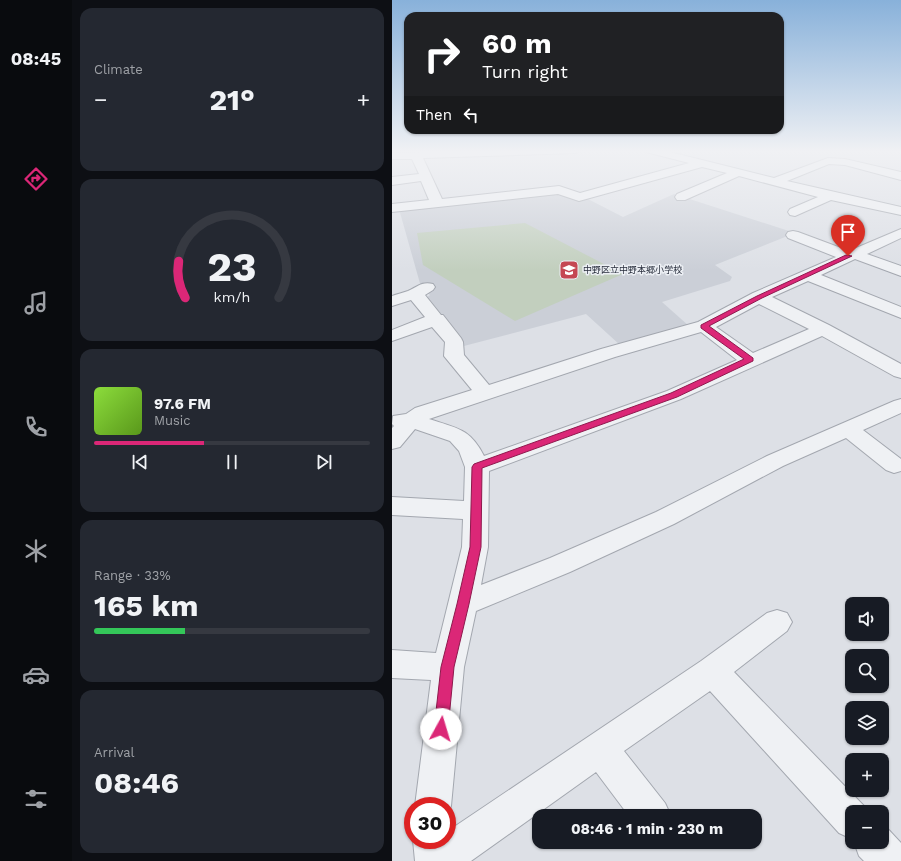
<!DOCTYPE html>
<html lang="en">
<head>
<meta charset="utf-8">
<style>
  body { margin:0; font-family:"Work Sans","Noto Sans JP",sans-serif; background:#242831; color:#f1f3f6; height:100vh; display:flex; flex-direction:column; font-size:15px; white-space:nowrap }
  * { box-sizing:border-box; margin:0 }
  p { font-size:13px; color:#9ea1a6 }
  .icon { flex:none; width:22px; height:22px; fill:none; stroke:currentColor; stroke-width:2; stroke-linecap:round; stroke-linejoin:round }
  .map { position:relative; flex:1; overflow:hidden }
  .details { display:flex; flex-direction:column; gap:8px; padding:8px; background:#0d0f14; width:320px }
  .details>* { flex:none }
  .banner { position:absolute; left:12px; top:12px; width:380px; height:122px; border-radius:12px; box-shadow:0 1px 3px #0004; background:#202124; color:#fff; overflow:hidden }
  .fabs { position:absolute; left:453px; top:597px; display:grid; gap:8px }
  .fabs a { display:grid; place-items:center; width:44px; height:44px; border-radius:8px; background:#171b24; box-shadow:0 1px 3px #0004; font-size:20px }
  .speed { position:absolute; left:12px; top:797px; display:flex; gap:8px; font-size:20px; font-weight:700; text-align:center }
  .speed>* { display:grid; place-content:center; width:52px; height:52px; border-radius:50%; background:#171b24; box-shadow:0 1px 3px #0004; line-height:1 }
  .speed .limit { border:6px solid #d22; background:#fff; color:#111 }
  .pin { position:absolute; display:grid; place-items:center; width:34px; height:34px; color:#fff; margin:-41px -17px; border-radius:50% 50% 50% 0; rotate:-45deg; box-shadow:0 0 4px #0007 }
  .pin .icon { rotate:45deg }
  .me { position:absolute; width:44px; margin:-22px; rotate:6deg; stroke-linejoin:round; filter:drop-shadow(0 0 3px #0008) }
  .turn { display:flex; align-items:center; gap:14px; height:84px; padding:0 12px; font-size:18px }
  .turn .icon { width:52px; height:52px; stroke-width:2.5 }
  .turn b { display:block; font-size:28px; line-height:34px }
  .then { display:flex; align-items:center; height:38px; padding:0 12px; background:#0003; gap:8px; font-size:15px }
  .big { font-size:30px; font-weight:700; line-height:1.1 }
  .details .card { flex:1; display:flex; flex-direction:column; justify-content:center; gap:6px; min-width:0; padding:0 14px; border-radius:12px; background:#242831 }
  .details .dial { align-items:center; gap:0 }
  .dial svg { height:104px; overflow:visible; fill:none; stroke:#363941; stroke-width:7; stroke-linecap:round; text-anchor:middle }
  .dial text { fill:#f1f3f6; stroke:none }
  .song { display:flex; align-items:center; gap:12px }
  .cover { width:48px; height:48px; border-radius:6px; background:linear-gradient(135deg,hsl(90 70% 55%),hsl(90 70% 35%)) }
  .played { height:4px; border-radius:2px; background:linear-gradient(90deg,#db2777 40%,#363941 40%) }
  .keys { display:flex; justify-content:space-around; direction:ltr }
  .heat { display:flex; justify-content:space-between; align-items:center; font-size:22px; direction:ltr }
  .charge { height:6px; border-radius:3px; background:linear-gradient(90deg,#34c759 33%,#363941 0) }
  .trip { position:absolute; left:140px; top:809px; width:230px; height:40px; border-radius:12px; background:#171b24; box-shadow:0 1px 3px #0004; font-weight:700; line-height:40px; text-align:center }
  main { display:flex; flex:1; min-height:0 }
  .dock { display:flex; flex-direction:column; width:72px; justify-content:space-around; align-items:center; background:#090b0e; color:#9ea1a6 }
  .dock .icon { width:28px; height:28px }
  .dock .active { color:#db2777 }
  .dock b { font-size:18px; color:#f1f3f6 }
  .map>svg:first-child { display:block }
</style>
</head>
<body>
<main>
<nav class="dock">
<b>08:45</b>
<svg class="icon active" aria-label="directions" viewBox="0 0 24 24"><path d="M12 3l9 9-9 9-9-9zM9 14v-3h6M13 9l2 2-2 2"/></svg>
<svg class="icon" aria-label="music" viewBox="0 0 24 24"><path d="M9 18V5l10-2v13"/><circle cx="6" cy="18" r="3"/><circle cx="16" cy="16" r="3"/></svg>
<svg class="icon" aria-label="phone" viewBox="0 0 24 24"><path d="M5 4h4l2 5-3 2q2 4 5 5l2-3 5 2v4C11 20 4 13 5 4z"/></svg>
<svg class="icon" aria-label="climate" viewBox="0 0 24 24"><path d="M12 3v18M4 7l16 10M4 17L20 7"/></svg>
<svg class="icon" aria-label="car" viewBox="0 0 24 24"><path d="M5 17H2v-5l4-1 3-4h7l3 4 3 1v5h-3M9 17h6M6 11h13"/><circle cx="7" cy="17" r="2"/><circle cx="17" cy="17" r="2"/></svg>
<svg class="icon" aria-label="filters" viewBox="0 0 24 24"><path d="M4 7h16M4 17h16"/><circle cx="9" cy="7" r="2"/><circle cx="15" cy="17" r="2"/></svg>
</nav>
<section class="details">
<div class="card"><p>Climate</p>
<div class="heat"><a>−</a><b class="big">21°</b><a>+</a></div>
</div>
<div class="card dial"><svg viewBox="0 0 100 80">
<path d="M14 69A42 42 0 1 1 86 69"/>
<path d="M14 69A42 42 0 0 1 9 41" stroke="#db2777"/>
<text x="50" y="56" font-size="32" font-weight="700">23</text>
<text x="50" y="72" font-size="11">km/h</text>
</svg></div>
<div class="card">
<div class="song"><i class="cover"></i><div><b>97.6 FM</b><p>Music</p></div></div>
<div class="played"></div>
<div class="keys"><svg class="icon" aria-label="previous" viewBox="0 0 24 24"><path d="M18 5L8 12l10 7zM5 5v14"/></svg><svg class="icon" aria-label="pause" viewBox="0 0 24 24"><path d="M8 5v14M16 5v14"/></svg><svg class="icon" aria-label="next" viewBox="0 0 24 24"><path d="M6 5l10 7-10 7zM19 5v14"/></svg></div>
</div>
<div class="card"><p>Range · 33%</p><b class="big">165 km</b><div class="charge"></div></div>
<div class="card"><p>Arrival</p><b class="big">08:46</b></div>
</section>
<div class="map">
<svg width="509" height="861" viewBox="0 0 509 861">
  <rect width="100%" height="100%" fill="#dde0e6"/>
  <!-- built -->
  <path fill="#cbcfd7" d="M164,192l28,5 39,20 51,-23 121,39 -80,32 17,12 -2,4 -68,21 27,24 -69,19 -34,-31 -126,33 -35,-48 5,-4 -9,-8 -22,-78z"/>
  <!-- green -->
  <path fill="#c2cfbe" d="M133,223l98,51 -108,47 -92,-56 -6,-32z"/>
  <g fill="none" stroke-linecap="round" stroke-linejoin="round">
    <!-- minor casing -->
    <g stroke="#a3a7af" stroke-width="2">
      <path id="minor" d="M89,150h100l-5,3 -153,5 19,41 117,-13 21,7 109,-30 -43,-11 -1,-2h17l112,28 54,-20 17,1 56,13v8l-56,-15 -16,-1 -42,17 114,26v8l-70,-15 -36,16 -5,-1 -2,-3 2,-3 28,-12 -79,-21 -54,24h-8l-2,-3 2,-3 50,-21 -25,-6 -123,34 -21,-7 -166,18v-8l37,-4 -8,-19 -29,4v-8l27,-3 -7,-15h-20v-6z
        M509,229v9l-34,16 34,12v10l-46,-17 -34,16 80,32v11l-93,-37 -36,16 57,28 72,39v14l-7,-2 -72,-40 -141,63 -192,72 -1,76 -7,38 69,-27 106,-46 111,-56 127,-55 7,-2v14l-38,17 38,29v12l-7,2 -8,-3 -40,-32 -63,28 -109,58 -104,48 -94,39 -12,56 -13,139 -4,11v-11h-32l16,-126 -39,-2v-28l44,3 26,-106 1,-28 -71,-4v-18l72,4 1,-34 -6,-16 -9,-10 -35,-12 -15,18 -8,2v-21l2,-2 -2,-2 1,-8 13,-2 9,-6 57,-18 -28,-34 1,-14 -13,-15 -40,14v-11l33,-13 -14,-17 -19,6v-10c5,-2 11,-3 16,-5 9,-4 14,-10 25,-7l2,3 -2,3 -8,5 16,20h2l18,23 2,4 1,13 25,30 112,-36 97,-27 55,-29 83,-36 -48,-19 -2,-3 2,-3 5,-1 5,1 51,19zM367,304l50,25 -56,24 -37,-26zM309,332l36,28 -70,31 -183,65c-14,-28 -28,-28 -55,-37l186,-62z
        M385,610l10,3 5,9 -5,9 -53,41 131,135 2,5h-15v27l-13,-6 -129,-142 -86,60 41,52 6,13h-42l-33,-44 -125,89h-56l-2,-21h34v-10l1,1 253,-170 66,-48z
        M490,827l5,1 14,15v18h-37l-5,-5 -5,-14h28z"/>
    </g>
    <!-- minor -->
    <use href="#minor" fill="#eff1f4" fill-rule="evenodd"/>
  </g>
  <!-- sky -->
  <linearGradient id="sky" x2="0" y2="1"><stop stop-color="#88b1da"/><stop offset="0.56" stop-color="#f0f1f4"/><stop offset="1" stop-color="#f0f1f4" stop-opacity="0"/></linearGradient>
  <rect width="509" height="270" fill="url(#sky)"/>
  <!-- route -->
  <path fill="#db2777" stroke="#8e194d" d="M454,255l6,1 -90,42 -53,28 44,32v3l-76,36 -195,71 -1,79 -12,57 -15,63 -6,62 -2,5 -5,2 -5,-2 -2,-5 7,-62 16,-63 13,-57 2,-80 2,-3 197,-71 73,-34 -43,-31v-3l56,-29z"/>
  <!-- icons -->
  <defs>
    <g id="school-square" transform="scale(1)"><rect x="-9" y="-9" width="18" height="18" rx="4" fill="#c54753" stroke="#eceff4"/><path d="M0-5L7-2L0 1L-7-2ZM-4 1L0 2.5L4 1V4Q0 6-4 4Z" fill="#fff"/></g>
  </defs>
  <g fill-rule="evenodd">
    <use href="#school-square" x="177" y="270"/>
  </g>
  <g text-anchor="middle" stroke-width="3" stroke-linejoin="round" paint-order="stroke">
    <!-- far-poi labels -->
    <g font-size="9" fill="#272d3b" stroke="#eceff4" text-anchor="start">
      <text x="191" y="273">中野区立中野本郷小学校</text>
    </g>
  </g>
</svg>
<div class="fabs">
<a><svg class="icon" aria-label="sound" viewBox="0 0 24 24"><path d="M4 9h4l5-4v14l-5-4H4zM17 9q2 3 0 6"/></svg></a>
<a><svg class="icon" aria-label="search" viewBox="0 0 24 24"><circle cx="10" cy="10" r="6"/><path d="M15 15l6 6"/></svg></a>
<a><svg class="icon" aria-label="layers" viewBox="0 0 24 24"><path d="M12 4l9 5-9 5-9-5zM3 14l9 5 9-5"/></svg></a>
<a>+</a>
<a>−</a>
</div>
<div class="speed"><div class="limit">30</div></div>
<div class="pin" style="left:456px;top:256px;background:#d93025"><svg class="icon" aria-label="arrive" viewBox="0 0 24 24"><path d="M6 21V4h12l-3 4 3 4H6"/></svg></div>
<svg class="me" style="left:49px;top:729px" viewBox="-20 -20 40 40"><circle r="19" fill="#fff"/><path d="M0-13L10 11 0 6-10 11z" fill="#db2777"/></svg>
<div class="trip">08:46 · 1 min · 230 m</div>
<div class="banner">
<div class="turn"><svg class="icon" aria-label="right" viewBox="0 0 24 24"><path d="M7 20v-9h11M14 6l5 5-5 5"/></svg><div><b>60 m</b>Turn right</div></div>
<div class="then">Then<svg class="icon" aria-label="left" viewBox="0 0 24 24"><path d="M17 20v-9H6M10 6l-5 5 5 5"/></svg></div>
</div>
</div>
</main>
</body>
</html>
